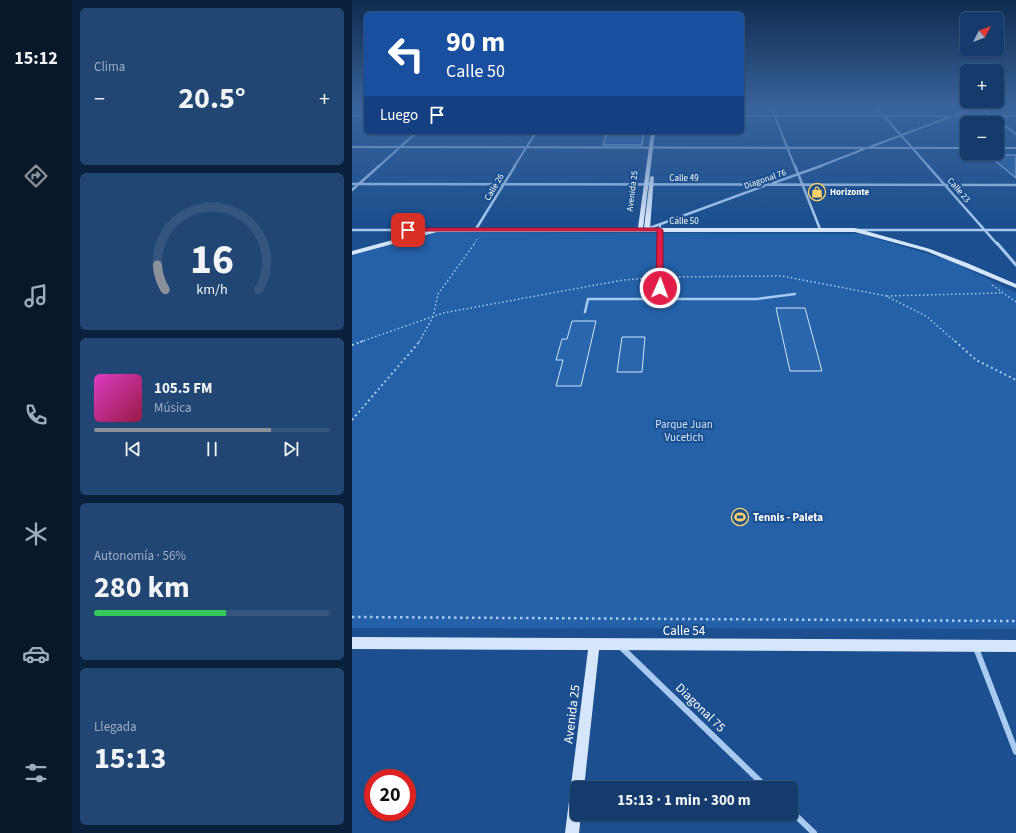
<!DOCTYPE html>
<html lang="es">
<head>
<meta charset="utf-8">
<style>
  body { margin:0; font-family:"Source Sans 3",sans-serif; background:#214673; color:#f1f3f6; height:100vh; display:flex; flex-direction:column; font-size:15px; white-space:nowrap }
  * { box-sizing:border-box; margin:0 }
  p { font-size:13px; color:#9dadc1 }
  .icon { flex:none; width:22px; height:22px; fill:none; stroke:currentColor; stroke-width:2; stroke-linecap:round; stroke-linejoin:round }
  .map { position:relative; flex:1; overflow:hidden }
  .sheet { display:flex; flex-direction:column; gap:8px; padding:8px; background:#0b203b; width:280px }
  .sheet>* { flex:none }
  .top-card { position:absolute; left:12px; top:12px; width:380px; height:122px; border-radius:6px; box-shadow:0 1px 3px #0004,0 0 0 1px #33557e; background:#1a4fa0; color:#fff; overflow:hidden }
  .needle { width:26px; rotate:48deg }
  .tools { position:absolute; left:608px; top:12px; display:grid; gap:8px }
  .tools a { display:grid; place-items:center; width:44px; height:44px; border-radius:6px; background:#143b6b; box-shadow:0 1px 3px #0004,0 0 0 1px #33557e; font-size:20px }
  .speed { position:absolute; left:12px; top:769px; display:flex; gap:8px; font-size:20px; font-weight:700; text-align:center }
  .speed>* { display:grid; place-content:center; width:52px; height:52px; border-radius:50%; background:#143b6b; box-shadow:0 1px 3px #0004,0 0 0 1px #33557e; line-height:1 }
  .speed .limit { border:6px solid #d22; background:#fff; color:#111 }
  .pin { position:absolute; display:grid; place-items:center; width:34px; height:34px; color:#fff; margin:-17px; border-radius:8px; box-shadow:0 2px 6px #0006 }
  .me { position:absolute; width:44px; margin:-22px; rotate:2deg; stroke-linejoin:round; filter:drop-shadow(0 0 3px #0008) }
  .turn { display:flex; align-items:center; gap:14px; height:84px; padding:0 16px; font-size:18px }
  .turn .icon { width:52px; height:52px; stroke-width:2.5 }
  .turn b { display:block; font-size:28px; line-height:34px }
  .then { display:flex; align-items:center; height:38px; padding:0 16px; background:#0003; gap:8px; font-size:15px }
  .big { font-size:30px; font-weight:700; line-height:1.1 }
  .sheet .widget { flex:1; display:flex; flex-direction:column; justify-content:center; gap:6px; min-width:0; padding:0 14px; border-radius:6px; background:#214673 }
  .sheet .dial { align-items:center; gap:0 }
  .dial svg { height:104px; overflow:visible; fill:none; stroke:#33557e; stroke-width:7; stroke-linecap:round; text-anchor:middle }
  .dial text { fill:#f1f3f6; stroke:none }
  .song { display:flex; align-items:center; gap:12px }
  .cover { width:48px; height:48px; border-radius:6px; background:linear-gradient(135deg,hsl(310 70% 55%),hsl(340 70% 35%)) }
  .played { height:4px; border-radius:2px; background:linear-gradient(90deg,#8c9099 75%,#33557e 75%) }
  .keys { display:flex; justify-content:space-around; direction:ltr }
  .heat { display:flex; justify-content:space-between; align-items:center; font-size:22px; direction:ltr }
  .charge { height:6px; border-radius:3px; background:linear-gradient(90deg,#34c759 56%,#33557e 0) }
  .trip { position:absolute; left:218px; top:781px; width:228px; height:40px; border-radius:6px; background:#143b6b; box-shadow:0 1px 3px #0004,0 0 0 1px #33557e; font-weight:700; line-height:40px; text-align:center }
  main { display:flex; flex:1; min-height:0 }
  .tabs { display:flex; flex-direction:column; width:72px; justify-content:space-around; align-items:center; background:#08182b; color:#9dadc1 }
  .tabs .icon { width:28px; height:28px }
  .tabs .current { color:#8c9099 }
  .tabs b { font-size:18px; color:#f1f3f6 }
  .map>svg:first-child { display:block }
</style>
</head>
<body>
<main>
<nav class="tabs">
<b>15:12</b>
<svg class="icon current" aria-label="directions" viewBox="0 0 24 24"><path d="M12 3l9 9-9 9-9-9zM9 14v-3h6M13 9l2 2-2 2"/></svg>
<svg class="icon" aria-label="music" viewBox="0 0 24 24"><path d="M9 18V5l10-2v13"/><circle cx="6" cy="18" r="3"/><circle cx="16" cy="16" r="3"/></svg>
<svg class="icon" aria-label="phone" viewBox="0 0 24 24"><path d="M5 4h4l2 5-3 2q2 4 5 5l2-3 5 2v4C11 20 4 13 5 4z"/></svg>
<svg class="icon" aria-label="climate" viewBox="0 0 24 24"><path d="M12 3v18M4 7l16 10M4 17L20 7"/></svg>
<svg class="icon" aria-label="car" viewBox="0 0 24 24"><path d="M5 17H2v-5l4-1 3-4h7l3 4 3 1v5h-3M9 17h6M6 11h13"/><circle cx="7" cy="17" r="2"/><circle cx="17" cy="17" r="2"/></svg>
<svg class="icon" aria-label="filters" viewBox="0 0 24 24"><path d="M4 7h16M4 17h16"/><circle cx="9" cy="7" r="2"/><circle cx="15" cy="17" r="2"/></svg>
</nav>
<section class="sheet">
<div class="widget"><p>Clima</p>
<div class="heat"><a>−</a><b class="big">20.5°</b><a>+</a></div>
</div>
<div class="widget dial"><svg viewBox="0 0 100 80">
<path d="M14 69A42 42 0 1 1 86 69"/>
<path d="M14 69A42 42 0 0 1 8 50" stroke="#8c9099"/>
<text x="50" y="56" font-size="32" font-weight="700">16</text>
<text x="50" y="72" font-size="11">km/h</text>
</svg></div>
<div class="widget">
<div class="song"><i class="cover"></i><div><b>105.5 FM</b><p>Música</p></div></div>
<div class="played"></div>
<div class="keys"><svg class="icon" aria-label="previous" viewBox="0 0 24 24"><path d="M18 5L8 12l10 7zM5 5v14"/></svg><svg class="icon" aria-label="pause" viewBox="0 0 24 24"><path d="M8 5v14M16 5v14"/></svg><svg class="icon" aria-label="next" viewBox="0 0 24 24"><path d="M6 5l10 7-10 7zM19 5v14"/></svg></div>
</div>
<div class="widget"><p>Autonomía · 56%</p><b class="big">280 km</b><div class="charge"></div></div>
<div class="widget"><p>Llegada</p><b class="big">15:13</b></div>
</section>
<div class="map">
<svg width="664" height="833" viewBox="0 0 664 833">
  <rect width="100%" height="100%" fill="#1b4f8f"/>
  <!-- green -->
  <path fill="#2461a8" d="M86,232l422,2 89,26 67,33v336l-664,-1v-373z"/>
  <!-- building -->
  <path fill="#2a66ad" stroke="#cfe3fa" d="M255,132h37l-2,13h-39z
    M636,155h28v23z
    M424,308h29l17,63h-32z
    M220,321h24l-15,65h-25l7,-26h-7l6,-21h5z
    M270,337h23l-3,35h-25z"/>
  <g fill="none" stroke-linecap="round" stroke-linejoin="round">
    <!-- path-far3 -->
    <path stroke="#a9c9ee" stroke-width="1" stroke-dasharray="1 1.5" stroke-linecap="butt" d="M122,244l4,-6"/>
    <!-- path-far2 -->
    <path stroke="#a9c9ee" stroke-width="1.5" stroke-dasharray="1.5 2.5" stroke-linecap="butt" d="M315,277l115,-1 104,20 40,20 30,26
      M640,285l24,17
      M535,296l114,-3
      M8,342l83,-29 180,-33 29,-2
      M67,342l14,-25 5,-23 37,-51"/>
    <!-- path-far1 -->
    <path stroke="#a9c9ee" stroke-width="2" stroke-dasharray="2 3" stroke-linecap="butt" d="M603,341l21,19 40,20
      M0,345l11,-4
      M0,420l68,-79"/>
    <!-- path -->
    <path stroke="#a9c9ee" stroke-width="2.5" stroke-dasharray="2.5 3.5" stroke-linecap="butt" d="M0,617l664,4"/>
    <!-- lane-far1 -->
    <path stroke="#a9c9ee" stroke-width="2" d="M308,244v-19"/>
    <!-- lane -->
    <path stroke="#a9c9ee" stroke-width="2.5" d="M307,299l1,-56
      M233,312l3,-13h169l38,-5"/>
    <!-- street-far3 -->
    <path stroke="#a9c9ee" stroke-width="2" d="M419,107l24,60
      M524,107l53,60
      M627,107l37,27
      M0,116h14
      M390,116h208
      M604,116h60
      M0,147l615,1
      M518,147l106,-40
      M645,148h19
      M26,167l39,-35
      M162,167l22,-35
      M466,167l46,-18"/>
    <!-- street-far2 -->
    <path stroke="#a9c9ee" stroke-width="2.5" d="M443,166l25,63
      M576,166l69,78
      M421,183l48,-17
      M0,184l664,1
      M0,190l27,-24
      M124,229l39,-63
      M295,229l117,-43
      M0,230h82
      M506,230h158"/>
    <!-- street-far1 -->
    <path stroke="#a9c9ee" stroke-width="3" d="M645,243l19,22"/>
    <!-- street -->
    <path stroke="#a9c9ee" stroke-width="6" d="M269,647l146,141
      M624,648l40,104
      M439,811l23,22"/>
    <!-- secondary -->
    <path fill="#d6e6fa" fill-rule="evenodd" d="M299,132h4l-12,96h1l6,-51 2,-1 2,1 -4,51h205l75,21 37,14 49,21v4l-90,-37 -71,-19h-418l-85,23v-4l85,-23h201z
      M0,637l664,3v12l-417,-2 -15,138h-7v26h4l-2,19h-14l23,-183 -236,-1z"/>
  </g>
  <!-- sky -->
  <linearGradient id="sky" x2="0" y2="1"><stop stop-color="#0f2b4f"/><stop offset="0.48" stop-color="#39639b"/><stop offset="1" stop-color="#39639b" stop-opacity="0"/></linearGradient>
  <rect width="664" height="223" fill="url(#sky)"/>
  <!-- route -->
  <path fill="#e11d48" stroke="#92132f" d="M54,228h254l3,2v58l-3,2 -4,-2 1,-57h-249l-3,-1z"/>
  <!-- icons -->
  <defs>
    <g id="shop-ring" transform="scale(0.9)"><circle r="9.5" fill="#1b4f8f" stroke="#ffd166" stroke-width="1.5"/><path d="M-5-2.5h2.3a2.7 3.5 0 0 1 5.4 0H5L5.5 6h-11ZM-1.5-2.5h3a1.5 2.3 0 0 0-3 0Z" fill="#ffd166"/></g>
    <g id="stadium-ring" transform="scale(0.9)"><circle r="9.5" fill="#1b4f8f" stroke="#ffd166" stroke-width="1.5"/><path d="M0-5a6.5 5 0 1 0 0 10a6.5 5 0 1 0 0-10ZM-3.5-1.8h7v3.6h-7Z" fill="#ffd166"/></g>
  </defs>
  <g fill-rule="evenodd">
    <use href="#shop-ring" x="465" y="192"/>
    <use href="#stadium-ring" x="388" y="517"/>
  </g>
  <g text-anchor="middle" stroke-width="4" stroke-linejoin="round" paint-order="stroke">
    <!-- far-street labels -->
    <g font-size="9" fill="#fff" stroke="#1b4f8f">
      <text x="332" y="181">Calle 49</text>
      <text transform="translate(413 179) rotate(-19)" y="3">Diagonal 76</text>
      <text transform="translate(142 187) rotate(-59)" y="3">Calle 26</text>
      <text transform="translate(607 190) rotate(49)" y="3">Calle 23</text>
      <text transform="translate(280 191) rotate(-83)" y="3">Avenida 25</text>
      <text x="332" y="224">Calle 50</text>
    </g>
    <!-- far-poi labels -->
    <g font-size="9" font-weight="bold" fill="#fff" stroke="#1b4f8f" text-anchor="start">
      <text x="478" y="195">Horizonte</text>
    </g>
    <!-- park labels -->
    <g font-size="11" fill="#cfe3fa" stroke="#1b4f8f">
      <text x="332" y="428">Parque Juan<tspan x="332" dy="13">Vucetich</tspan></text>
    </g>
    <!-- poi labels -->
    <g font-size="11" font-weight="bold" fill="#fff" stroke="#1b4f8f" text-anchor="start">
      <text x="401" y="521">Tennis - Paleta</text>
    </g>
    <!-- near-street labels -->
    <g font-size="13" fill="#fff" stroke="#1b4f8f">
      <text x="332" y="635">Calle 54</text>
      <text transform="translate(349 707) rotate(44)" y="5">Diagonal 75</text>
      <text transform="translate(219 714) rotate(-83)" y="5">Avenida 25</text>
    </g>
  </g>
</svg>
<div class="tools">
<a><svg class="needle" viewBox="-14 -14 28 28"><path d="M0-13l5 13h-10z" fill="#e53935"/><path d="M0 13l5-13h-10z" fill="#9dadc1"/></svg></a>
<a>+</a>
<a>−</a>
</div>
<div class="speed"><div class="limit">20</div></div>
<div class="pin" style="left:56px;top:230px;background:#d93025"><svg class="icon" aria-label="arrive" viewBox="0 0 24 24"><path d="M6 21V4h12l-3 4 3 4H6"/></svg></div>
<svg class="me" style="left:308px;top:288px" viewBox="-20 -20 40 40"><circle r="17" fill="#e11d48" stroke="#fff" stroke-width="3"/><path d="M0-11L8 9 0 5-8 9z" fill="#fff"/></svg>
<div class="trip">15:13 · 1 min · 300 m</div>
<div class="top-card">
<div class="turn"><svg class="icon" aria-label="left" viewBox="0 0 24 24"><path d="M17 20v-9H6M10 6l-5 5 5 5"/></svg><div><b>90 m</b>Calle 50</div></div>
<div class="then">Luego<svg class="icon" aria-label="arrive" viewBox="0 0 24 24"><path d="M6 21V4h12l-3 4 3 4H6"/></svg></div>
</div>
</div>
</main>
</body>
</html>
